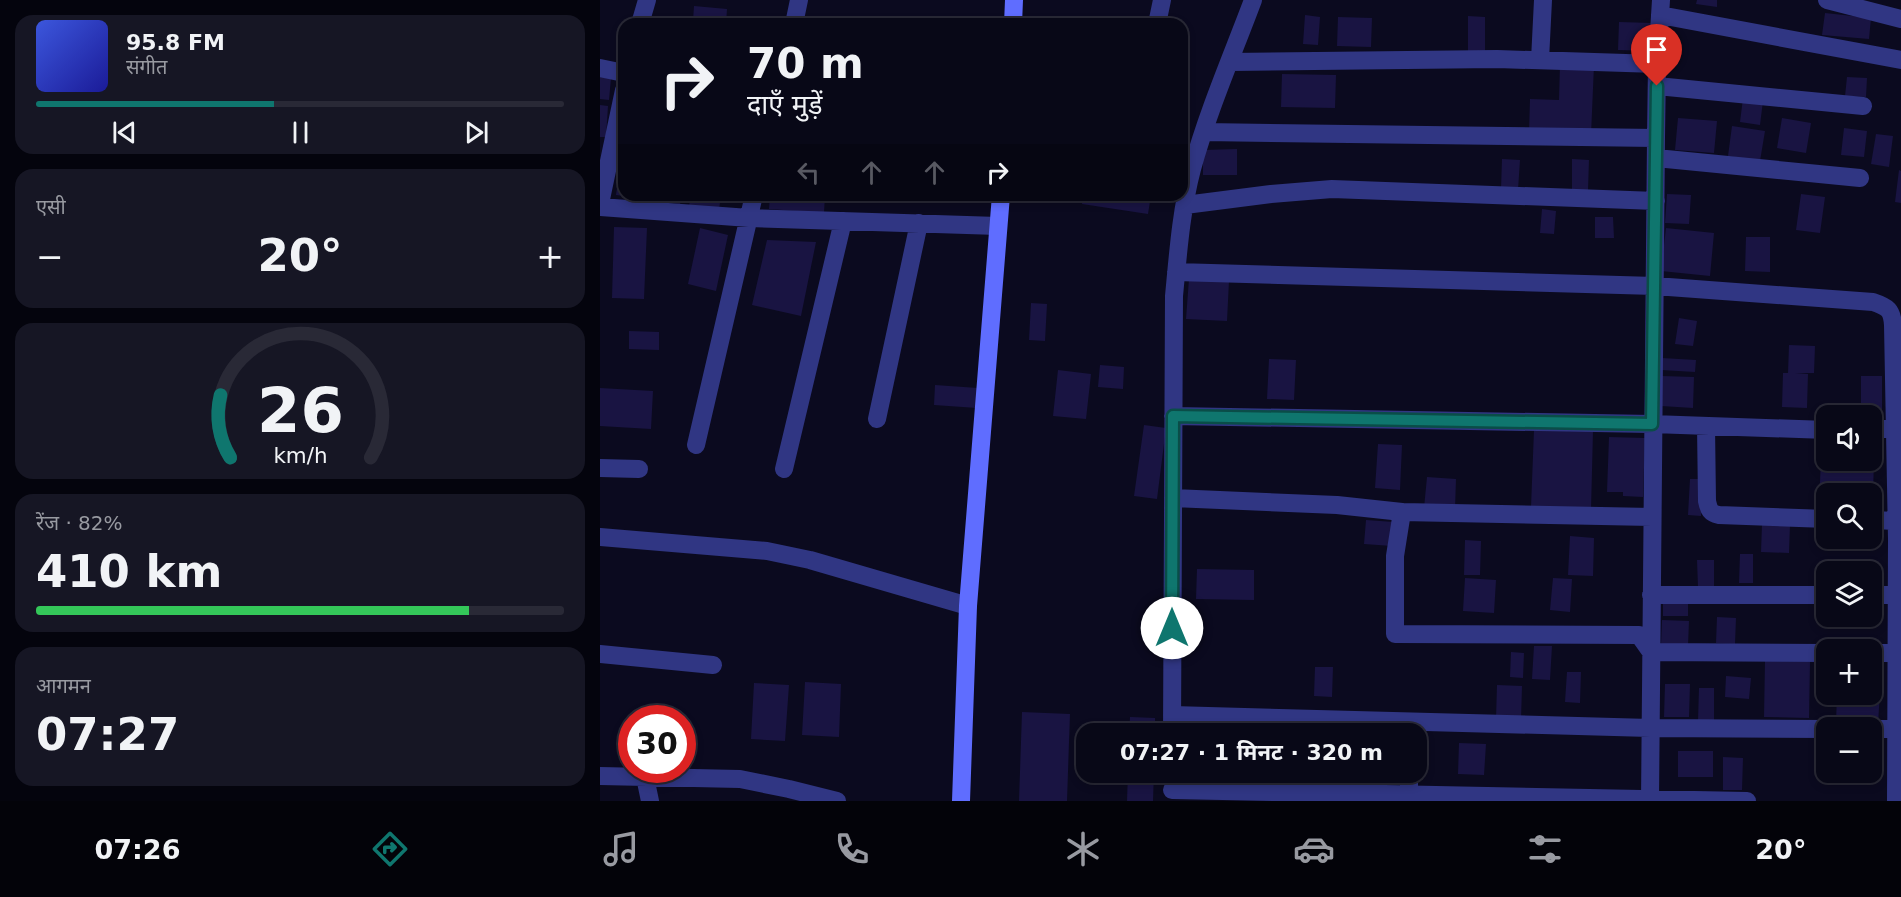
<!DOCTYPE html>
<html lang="hi">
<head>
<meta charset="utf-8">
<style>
  body { margin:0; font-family:"DejaVu Sans","Noto Sans Devanagari",sans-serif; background:#161624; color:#f1f3f6; height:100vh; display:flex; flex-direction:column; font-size:22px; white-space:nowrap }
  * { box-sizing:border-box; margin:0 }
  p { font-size:20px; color:#989aa1 }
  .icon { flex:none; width:33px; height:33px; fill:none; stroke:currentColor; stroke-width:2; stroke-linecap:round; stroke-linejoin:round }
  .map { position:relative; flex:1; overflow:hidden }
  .panel { display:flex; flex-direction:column; gap:15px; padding:15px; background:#04040d; width:600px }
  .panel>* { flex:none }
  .banner { position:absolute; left:18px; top:18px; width:570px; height:183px; border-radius:18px; box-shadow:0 3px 9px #0003,0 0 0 2px #292936; background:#080817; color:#f1f3f6; overflow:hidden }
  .tools { position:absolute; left:1216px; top:405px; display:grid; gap:12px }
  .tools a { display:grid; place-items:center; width:66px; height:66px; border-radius:12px; background:#080817; box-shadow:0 3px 9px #0003,0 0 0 2px #292936; font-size:30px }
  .speed { position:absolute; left:18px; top:705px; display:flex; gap:12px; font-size:30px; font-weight:700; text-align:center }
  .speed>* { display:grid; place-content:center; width:78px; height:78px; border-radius:50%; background:#080817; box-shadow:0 3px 9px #0003,0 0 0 2px #292936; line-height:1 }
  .speed .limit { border:9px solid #d22; background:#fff; color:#111 }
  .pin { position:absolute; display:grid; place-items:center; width:51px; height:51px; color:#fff; margin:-62px -26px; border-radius:50% 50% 50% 0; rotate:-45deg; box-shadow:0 0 6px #0007 }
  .pin .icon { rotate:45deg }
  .me { position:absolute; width:66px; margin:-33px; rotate:0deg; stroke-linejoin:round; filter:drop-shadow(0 0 4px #0008) }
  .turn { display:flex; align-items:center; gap:21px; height:126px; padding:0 30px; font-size:27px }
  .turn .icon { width:78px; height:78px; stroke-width:2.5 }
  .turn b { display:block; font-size:42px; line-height:51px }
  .lanes { display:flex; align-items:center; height:57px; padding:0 30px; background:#0003; justify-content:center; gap:30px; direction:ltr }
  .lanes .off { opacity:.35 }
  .big { font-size:45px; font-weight:700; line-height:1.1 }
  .panel .card { flex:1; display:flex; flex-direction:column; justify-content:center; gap:9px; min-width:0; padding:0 21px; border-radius:18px; background:#161624 }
  .panel .dial { align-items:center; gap:0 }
  .dial svg { height:156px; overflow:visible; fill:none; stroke:#292936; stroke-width:7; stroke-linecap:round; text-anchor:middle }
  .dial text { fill:#f1f3f6; stroke:none }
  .song { display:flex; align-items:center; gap:18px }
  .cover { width:72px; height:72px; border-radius:9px; background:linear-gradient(135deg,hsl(230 70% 55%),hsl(240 70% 35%)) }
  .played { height:6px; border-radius:3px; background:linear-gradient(90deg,#0f766e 45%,#292936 45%) }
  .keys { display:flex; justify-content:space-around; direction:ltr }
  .heat { display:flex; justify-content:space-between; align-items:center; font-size:33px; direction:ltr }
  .charge { height:9px; border-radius:4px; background:linear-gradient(90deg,#34c759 82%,#292936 0) }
  .trip { position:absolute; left:476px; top:723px; width:351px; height:60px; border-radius:18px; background:#080817; box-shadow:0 3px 9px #0003,0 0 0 2px #292936; font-weight:700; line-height:60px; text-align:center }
  .tab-bar { display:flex; height:96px; justify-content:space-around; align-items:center; background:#030309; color:#989aa1 }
  .tab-bar .icon { width:42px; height:42px }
  .tab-bar .selected { color:#0f766e }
  .tab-bar b { font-size:27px; color:#f1f3f6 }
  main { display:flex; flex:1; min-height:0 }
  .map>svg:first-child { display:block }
</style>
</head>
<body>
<main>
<section class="panel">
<div class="card">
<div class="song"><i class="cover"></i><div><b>95.8 FM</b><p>संगीत</p></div></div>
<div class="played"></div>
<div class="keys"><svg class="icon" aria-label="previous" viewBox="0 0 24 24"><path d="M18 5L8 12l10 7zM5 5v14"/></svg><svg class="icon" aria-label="pause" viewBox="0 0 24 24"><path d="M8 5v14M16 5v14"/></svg><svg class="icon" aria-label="next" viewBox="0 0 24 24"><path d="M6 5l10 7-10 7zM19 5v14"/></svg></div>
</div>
<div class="card"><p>एसी</p>
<div class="heat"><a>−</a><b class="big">20°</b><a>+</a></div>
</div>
<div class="card dial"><svg viewBox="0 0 100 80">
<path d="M14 69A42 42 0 1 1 86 69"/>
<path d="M14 69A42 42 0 0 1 9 37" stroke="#0f766e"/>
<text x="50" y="56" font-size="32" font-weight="700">26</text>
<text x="50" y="72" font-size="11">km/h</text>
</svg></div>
<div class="card"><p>रेंज · 82%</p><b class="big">410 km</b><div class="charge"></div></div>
<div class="card"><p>आगमन</p><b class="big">07:27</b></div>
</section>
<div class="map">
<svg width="1301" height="801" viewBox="0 0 1301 801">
  <rect width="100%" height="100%" fill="#0b0a1f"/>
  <!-- building -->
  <path fill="#191442" d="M1097,0h20v7l-21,-3z
    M94,6l33,3 -1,15 -33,-3z
    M1225,13l46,5 -2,21 -47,-4z
    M705,15l15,2 -2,28 -15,-1z
    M868,16l17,1v36h-17z
    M738,17l34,1 -1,29 -34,-1z
    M1019,22l33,1 -1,28 -33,-1z
    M960,64l34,1 -3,70 -62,-2 1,-34 29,1z
    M682,74l54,1 -1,33 -54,-1z
    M0,77l11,1 -2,22 -9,-1z
    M1247,77l20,1 -1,19 -21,-1z
    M1143,98l20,3 -3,24 -20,-3z
    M0,105l8,1 -2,31h-6z
    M1078,118l39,3 -3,32 -39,-3z
    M1182,118l29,5 -5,30 -29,-5z
    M1132,126l33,5 -5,30 -32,-5z
    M1244,128l23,3 -3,26 -23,-2z
    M1276,134l17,2 -4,31 -18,-3z
    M23,147h1v49l-8,-1z
    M637,149v26h-34v-25z
    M902,159l18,1 -2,30 -17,-1z
    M972,159l17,1 -1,30h-16z
    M1299,170l2,1v32l-6,-1z
    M1067,194l24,1 -2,29 -24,-1z
    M1201,194l24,3 -5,36 -24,-3z
    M29,195h52l-1,9 -52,-8z
    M91,195h30l-2,15 -30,-4z
    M170,195h55l-1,18 -55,-4z
    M483,195h68l-3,19 -66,-10z
    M942,209l14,2 -2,23 -14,-1z
    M995,217h18l1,21h-19z
    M14,227l33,1 -3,71 -32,-1z
    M100,228l28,7 -12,56 -28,-7z
    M1066,228l48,5 -4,43 -49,-5z
    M1146,237h24v35l-25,-1z
    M167,240l49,2 -15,74 -49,-11z
    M589,279l40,2 -2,40 -41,-2z
    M431,303l16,1 -2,37 -16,-1z
    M1079,318l18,3 -4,25 -18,-2z
    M29,331l30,1v18l-30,-1z
    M1189,345l26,1 -1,27h-19l13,1 -1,34 -25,-1 1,-34h5z
    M1062,358l34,2 -1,12 -34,-2z
    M669,359l27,1 -2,40 -27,-1z
    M500,365l24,2 -1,22 -25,-2z
    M458,370l33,4 -5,45 -33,-3z
    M1062,376l32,1 -1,31 -32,-2z
    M1261,376h21v43h-10v-3h-11z
    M335,385l43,3 -1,20 -43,-3z
    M0,388l53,3 -2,38 -51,-3z
    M544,425l22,3 -9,71 -23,-3z
    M934,430l59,1 -2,79 -60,-3z
    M1222,436l5,1v23h47l-1,34h-46v11h-8z
    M1009,437l36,1 -2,59 -20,-1v-4h-16z
    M778,444l24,1 -2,45 -25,-2z
    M827,477l29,2 -1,30 -31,-1z
    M1090,479h12l-1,37 -13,-1z
    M766,520l28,2 -2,24 -28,-2z
    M1162,524l28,1 -1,28 -28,-1z
    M970,536l24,2 -1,38 -25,-1z
    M865,540l16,1 -1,34h-16z
    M1140,554h13v29h-14z
    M1097,560h17v27h-16z
    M597,569l57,1v30l-58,-1z
    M865,578l31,2 -2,33 -31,-2z
    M953,578l19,1 -2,33 -20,-2z
    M1063,598h25v18h-25z
    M1117,617l19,1 -1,26 -19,-1z
    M1062,620l27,1 -1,25 -27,-1z
    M934,646h18l-2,34 -18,-1z
    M911,652l13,1 -1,25 -13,-1z
    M1165,661l45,1 -1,56 -45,-1z
    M715,667h18l-1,30 -18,-1z
    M967,672h14l-1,31 -15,-1z
    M1126,676l25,2 -2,21 -24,-2z
    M205,682l36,2 -2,53 -37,-2z
    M154,683l35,2 -4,56 -34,-2z
    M1065,684h25l-1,33h-25z
    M897,685l25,1 -1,34 -25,-1z
    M1099,688h15v33h-16z
    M1272,691h8l-2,33 -42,-2 1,-28h35z
    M422,712l48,2 -3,87h-48z
    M530,717l25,1v16h-26z
    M859,743l27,1 -2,31 -26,-1z
    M1078,751h35v26h-35z
    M1123,757l20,1 -1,32h-19z
    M528,772h26l-1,29h-26z"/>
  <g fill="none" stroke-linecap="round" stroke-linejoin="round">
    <!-- street -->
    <path stroke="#303683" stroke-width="18" d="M1227,0l74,19
      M1060,15l241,45
      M40,24l7,-24
      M194,24l5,-24
      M557,24l5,-24
      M940,60l3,-60
      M630,62l267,-3 160,5
      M0,68l24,5
      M1057,86l206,20
      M604,132l452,6
      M1056,158l204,20
      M0,204l24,-114
      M585,205l86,-11 61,-5 324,12
      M0,207l149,11 249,8
      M576,272l479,14 218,16c15,5 19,8 20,23l4,214 -1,262
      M573,416l479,8 175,6
      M277,419l42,-196
      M1106,426l1,75c2,9 3,12 12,14l108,4
      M1272,429h29
      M96,445l58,-250
      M0,468l39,1
      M184,469l59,-248
      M573,498l164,7 65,7 250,5
      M802,512l-7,44v78l244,1 12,17 176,1
      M1272,520l25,1
      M0,537l167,14 43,9 158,46
      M1051,595h176
      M1272,595h24
      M1272,653h29
      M0,654l113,11
      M572,715l478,13 177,1
      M1272,729h29
      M572,734l2,-438c4,-42 7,-85 18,-127 16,-58 40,-113 61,-169
      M0,776l140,3 49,10 48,12
      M45,777l5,24
      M572,790l575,11
      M809,801v-29
      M1050,801l6,-663 1,-74 4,-64"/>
    <!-- secondary -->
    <path stroke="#5f6dff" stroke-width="18" d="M413,24l1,-24
      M361,801l7,-195 33,-411"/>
  </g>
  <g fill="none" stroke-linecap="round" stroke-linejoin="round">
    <!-- route casing -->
    <g stroke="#0a4d48" stroke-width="15">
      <path id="route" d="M572,628l1,-212 479,8 5,-338"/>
    </g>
    <!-- route -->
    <use href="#route" stroke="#0f766e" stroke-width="10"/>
  </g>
</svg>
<div class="tools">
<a><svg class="icon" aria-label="sound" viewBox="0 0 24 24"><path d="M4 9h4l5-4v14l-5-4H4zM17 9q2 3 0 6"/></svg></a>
<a><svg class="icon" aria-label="search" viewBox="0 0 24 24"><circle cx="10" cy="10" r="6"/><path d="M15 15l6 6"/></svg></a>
<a><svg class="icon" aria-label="layers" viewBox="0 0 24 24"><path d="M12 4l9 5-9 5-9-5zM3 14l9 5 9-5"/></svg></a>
<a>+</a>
<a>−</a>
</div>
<div class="speed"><div class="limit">30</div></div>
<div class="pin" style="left:1057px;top:86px;background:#d93025"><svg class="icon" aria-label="arrive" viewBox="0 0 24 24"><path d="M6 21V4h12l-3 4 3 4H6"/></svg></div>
<svg class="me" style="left:572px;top:628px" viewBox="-20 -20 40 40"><circle r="19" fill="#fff"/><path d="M0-13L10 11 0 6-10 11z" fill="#0f766e"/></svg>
<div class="trip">07:27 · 1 मिनट · 320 m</div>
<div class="banner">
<div class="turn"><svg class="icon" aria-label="right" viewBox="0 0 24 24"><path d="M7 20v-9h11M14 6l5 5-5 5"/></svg><div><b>70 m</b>दाएँ मुड़ें</div></div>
<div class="lanes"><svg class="icon off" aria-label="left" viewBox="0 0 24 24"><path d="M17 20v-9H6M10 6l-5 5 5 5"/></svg><svg class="icon off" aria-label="ahead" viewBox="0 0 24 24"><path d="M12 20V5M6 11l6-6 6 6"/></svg><svg class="icon off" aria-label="ahead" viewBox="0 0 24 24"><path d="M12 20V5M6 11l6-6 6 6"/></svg><svg class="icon" aria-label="right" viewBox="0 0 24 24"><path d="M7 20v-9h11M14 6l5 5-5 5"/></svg></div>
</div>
</div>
</main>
<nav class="tab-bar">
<b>07:26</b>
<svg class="icon selected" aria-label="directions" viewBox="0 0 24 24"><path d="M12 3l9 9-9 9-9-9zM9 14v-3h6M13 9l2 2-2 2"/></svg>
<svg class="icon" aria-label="music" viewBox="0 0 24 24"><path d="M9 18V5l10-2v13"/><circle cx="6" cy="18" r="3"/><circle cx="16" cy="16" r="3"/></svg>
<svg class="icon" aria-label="phone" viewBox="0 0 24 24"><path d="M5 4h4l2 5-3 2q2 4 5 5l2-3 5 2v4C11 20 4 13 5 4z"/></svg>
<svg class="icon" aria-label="climate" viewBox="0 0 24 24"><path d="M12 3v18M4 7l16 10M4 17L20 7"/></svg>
<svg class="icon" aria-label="car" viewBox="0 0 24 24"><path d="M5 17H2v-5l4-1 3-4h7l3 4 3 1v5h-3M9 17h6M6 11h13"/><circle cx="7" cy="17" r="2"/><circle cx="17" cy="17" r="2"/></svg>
<svg class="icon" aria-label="filters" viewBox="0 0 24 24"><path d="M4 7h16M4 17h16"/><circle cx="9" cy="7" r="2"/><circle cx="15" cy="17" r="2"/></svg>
<b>20°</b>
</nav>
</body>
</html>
